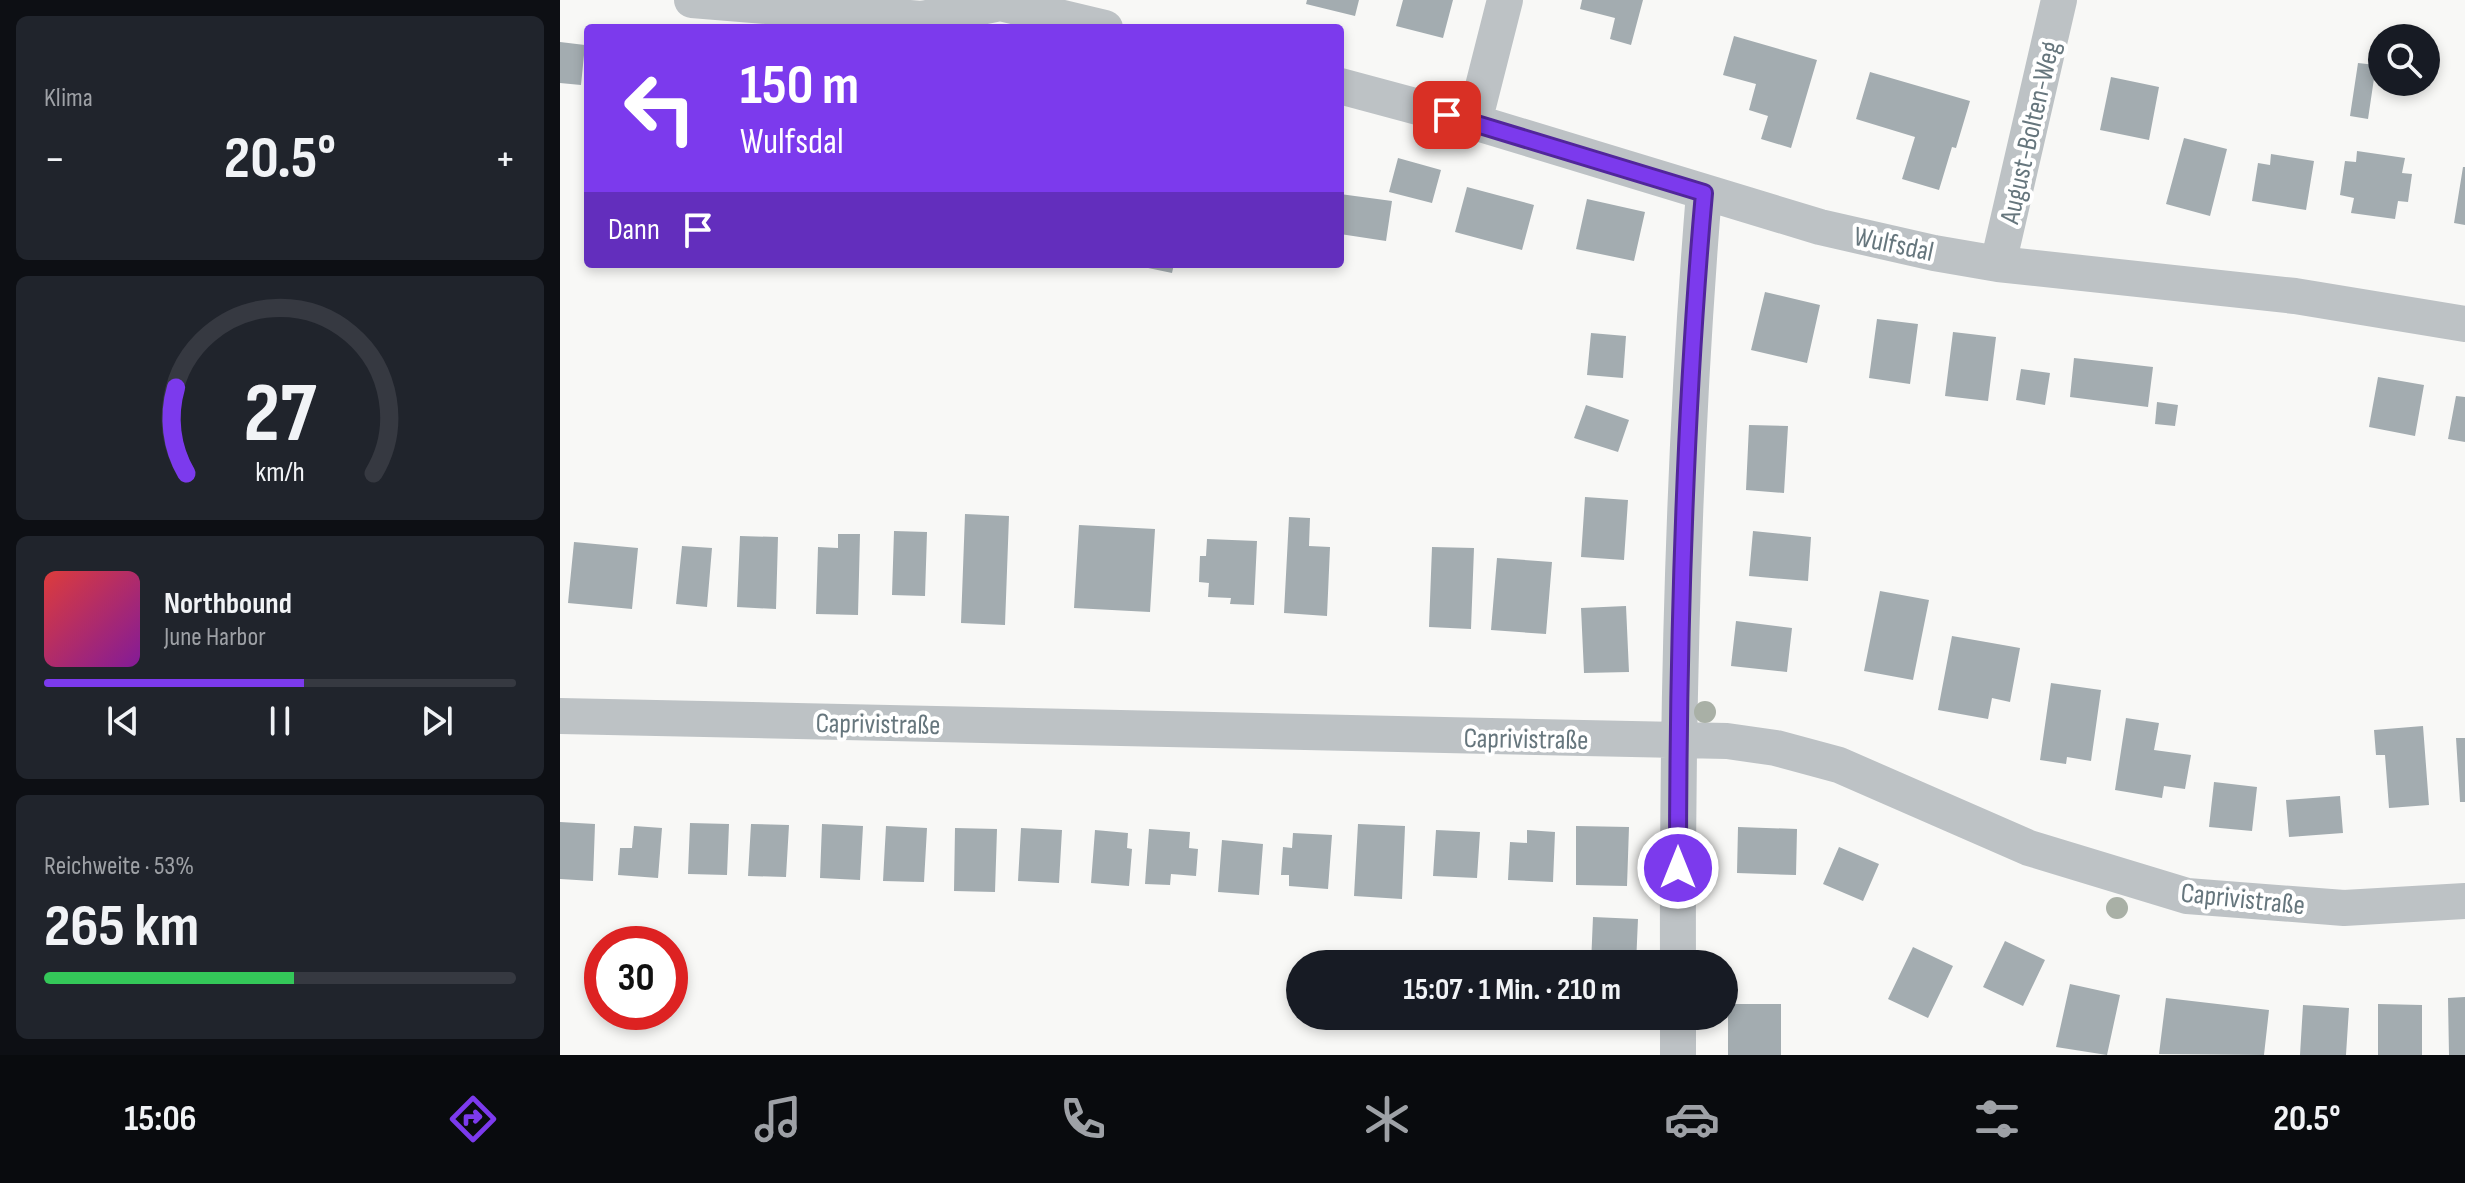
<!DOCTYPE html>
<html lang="de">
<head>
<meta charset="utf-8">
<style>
  body { margin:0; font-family:"Sofia Sans Condensed",sans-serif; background:#20242c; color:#f1f3f6; height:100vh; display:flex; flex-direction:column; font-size:30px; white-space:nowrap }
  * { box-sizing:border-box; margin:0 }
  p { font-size:26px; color:#9ea1a6 }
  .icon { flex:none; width:44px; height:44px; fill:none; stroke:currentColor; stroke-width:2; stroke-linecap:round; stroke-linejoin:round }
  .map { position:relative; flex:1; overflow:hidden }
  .drawer { display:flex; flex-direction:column; gap:16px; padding:16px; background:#0d0f14; width:560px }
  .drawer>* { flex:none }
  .hud { position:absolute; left:24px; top:24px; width:760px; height:244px; border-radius:8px; box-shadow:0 4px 12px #0003; background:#7c3aed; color:#fff; overflow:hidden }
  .controls { position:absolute; left:1808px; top:24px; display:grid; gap:16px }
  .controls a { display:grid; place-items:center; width:72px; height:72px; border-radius:50%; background:#171b24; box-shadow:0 4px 12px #0003; font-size:40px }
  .speed { position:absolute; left:24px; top:926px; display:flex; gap:16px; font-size:40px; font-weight:700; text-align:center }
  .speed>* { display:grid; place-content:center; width:104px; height:104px; border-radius:50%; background:#171b24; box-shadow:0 4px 12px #0003; line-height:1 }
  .speed .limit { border:12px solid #d22; background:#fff; color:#111 }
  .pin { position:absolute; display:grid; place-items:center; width:68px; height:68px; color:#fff; margin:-34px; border-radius:16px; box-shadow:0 4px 12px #0006 }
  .me { position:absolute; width:88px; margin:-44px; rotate:0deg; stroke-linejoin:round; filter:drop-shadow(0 0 6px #0008) }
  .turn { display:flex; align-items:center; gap:28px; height:168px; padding:0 24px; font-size:36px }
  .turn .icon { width:104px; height:104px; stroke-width:2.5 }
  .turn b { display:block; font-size:56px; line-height:68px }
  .then { display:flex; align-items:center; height:76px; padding:0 24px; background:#0003; gap:16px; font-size:30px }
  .big { font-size:60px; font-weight:700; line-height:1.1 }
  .drawer .card { flex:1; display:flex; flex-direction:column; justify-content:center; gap:12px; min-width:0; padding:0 28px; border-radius:12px; background:#20242c }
  .drawer .dial { align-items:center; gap:0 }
  .dial svg { height:208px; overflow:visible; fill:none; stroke:#363941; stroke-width:7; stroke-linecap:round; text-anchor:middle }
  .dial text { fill:#f1f3f6; stroke:none }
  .song { display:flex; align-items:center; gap:24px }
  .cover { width:96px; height:96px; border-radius:12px; background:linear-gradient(135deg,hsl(0 70% 55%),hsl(290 70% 35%)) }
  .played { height:8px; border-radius:4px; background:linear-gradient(90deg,#7c3aed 55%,#363941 55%) }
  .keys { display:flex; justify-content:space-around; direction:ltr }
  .heat { display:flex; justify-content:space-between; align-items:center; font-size:44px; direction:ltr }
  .charge { height:12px; border-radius:6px; background:linear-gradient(90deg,#34c759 53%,#363941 0) }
  .trip { position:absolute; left:726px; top:950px; width:452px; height:80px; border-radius:40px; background:#171b24; box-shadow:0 4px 12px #0003; font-weight:700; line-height:80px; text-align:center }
  .dock { display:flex; height:128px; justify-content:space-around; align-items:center; background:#090b0e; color:#9ea1a6 }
  .dock .icon { width:56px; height:56px }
  .dock .selected { color:#7c3aed }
  .dock b { font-size:36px; color:#f1f3f6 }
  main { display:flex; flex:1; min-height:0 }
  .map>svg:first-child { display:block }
</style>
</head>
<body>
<main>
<section class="drawer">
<div class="card"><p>Klima</p>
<div class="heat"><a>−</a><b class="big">20.5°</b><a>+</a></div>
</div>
<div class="card dial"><svg viewBox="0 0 100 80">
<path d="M14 69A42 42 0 1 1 86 69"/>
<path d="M14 69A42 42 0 0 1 10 36" stroke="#7c3aed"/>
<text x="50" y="56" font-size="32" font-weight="700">27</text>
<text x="50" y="72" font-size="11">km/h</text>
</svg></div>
<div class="card">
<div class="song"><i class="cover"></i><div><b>Northbound</b><p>June Harbor</p></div></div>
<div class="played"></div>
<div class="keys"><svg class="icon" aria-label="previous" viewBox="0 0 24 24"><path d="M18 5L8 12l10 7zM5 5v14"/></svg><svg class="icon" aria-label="pause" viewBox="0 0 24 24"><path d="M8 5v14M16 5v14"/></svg><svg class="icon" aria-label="next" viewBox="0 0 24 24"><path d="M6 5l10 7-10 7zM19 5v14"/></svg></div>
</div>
<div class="card"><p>Reichweite · 53%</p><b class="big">265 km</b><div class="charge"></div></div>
</section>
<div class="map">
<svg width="1905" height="1055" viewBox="0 0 1905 1055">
  <rect width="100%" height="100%" fill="#f8f8f6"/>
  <!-- building -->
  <path fill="#a3acb0" d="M747,0h52l-4,16 -49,-12z
    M843,0h50l-10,38 -47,-12z
    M1022,0h61l-12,45 -21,-6 5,-21 -35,-9z
    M1174,36l83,24 -26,88 -30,-9 7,-23 -19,-6 7,-26 -33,-9z
    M0,42l25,3 -4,40 -21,-2z
    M1798,63l18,2 -8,54 -18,-3z
    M1310,72l100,29 -14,47 -4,-1 -13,43 -37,-11 13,-42 -59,-18z
    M1551,77l48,10 -10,53 -49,-10z
    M1624,138l43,11 -17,67 -44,-12z
    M1797,151l48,7 -3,15 10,1 -4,28 -10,-1 -3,18 -44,-6 3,-15 -14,-3 5,-34 11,1z
    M1711,154l43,7 -8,49 -54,-9 6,-38 12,2z
    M838,158l43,12 -9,33 -43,-11z
    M1903,167h2v58l-11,-2z
    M907,187l67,18 -12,45 -67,-18z
    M780,194l52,7 -6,40 -46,-7z
    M1027,199l58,13 -11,49 -58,-12z
    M569,264h45l-2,9z
    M1205,292l55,13 -13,58 -56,-13z
    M1317,319l41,5 -8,60 -41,-6z
    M1393,332l43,5 -8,64 -43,-5z
    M1031,333l35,3 -3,42 -36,-3z
    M1514,358l79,9 -5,40 -78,-10z
    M1461,369l29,4 -5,32 -29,-5z
    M1818,377l46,8 -9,51 -46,-9z
    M1896,396l9,1v45l-17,-3z
    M1597,402l21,3 -3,21 -20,-2z
    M1026,405l43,15 -11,32 -44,-14z
    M1189,425l39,1 -4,67 -38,-3z
    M1025,497l43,3 -4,60 -43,-3z
    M405,514l44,2 -4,109 -44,-2z
    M729,517l21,1 -1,28 21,1 -3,69 -43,-3z
    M519,525l76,4 -5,83 -76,-4z
    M334,531l33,1 -2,64 -33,-1z
    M1193,531l58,6 -3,44 -59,-5z
    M278,534h22l-2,81 -42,-1 2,-67 20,1z
    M180,536l38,1 -2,72 -39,-2z
    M647,539l50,2 -3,64 -24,-1 1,-6 -23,-1 1,-14 -10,-1 1,-26h6z
    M14,542l64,6 -6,61 -64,-6z
    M122,546l30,2 -5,59 -31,-3z
    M872,547l42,1 -3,81 -42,-2z
    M937,558l55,4 -6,72 -55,-4z
    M1320,591l49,9 -16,80 -49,-9z
    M1066,606l3,66 -45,1 -3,-65z
    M1176,621l56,7 -5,44 -56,-6z
    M1392,636l68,12 -10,54 -18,-4 -4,21 -50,-9z
    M1491,683l50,7 -10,71 -24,-4 -1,7 -26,-4z
    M1566,718l33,5 -5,27 37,5 -6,34 -21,-3 -2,12 -47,-8z
    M1863,726l6,79 -40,3 -4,-53h-9l-2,-25z
    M1896,738h9v64h-5z
    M1654,782l43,5 -5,44 -43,-4z
    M1780,796l3,37 -54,4 -3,-37z
    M0,822l35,2 -2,57 -33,-2z
    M130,823l39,1 -2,51 -39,-1z
    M191,824l38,1 -3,52 -38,-1z
    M262,824l41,2 -3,54 -40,-2z
    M798,824l47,2 -3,73 -48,-3z
    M74,826l28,2 -4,50 -40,-3 2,-27h12z
    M326,826l41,2 -3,54 -41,-1z
    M1016,826l53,1 -2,59 -51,-1z
    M1178,827l59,2 -1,46 -59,-2z
    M395,828l42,1 -2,63 -41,-1z
    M461,828l41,2 -3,53 -41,-2z
    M589,829l41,3 -1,16 9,1 -2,27 -25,-2 -1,11 -25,-1z
    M535,830l33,3 -1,15 5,1 -3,37 -38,-3z
    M876,830l44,2 -3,46 -44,-2z
    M967,830l28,2 -2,50 -45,-2 2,-38 17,1z
    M733,833l39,2 -4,54 -39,-3v-11h-8l2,-28 9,1z
    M662,840l41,4 -4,51 -41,-3z
    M1279,847l40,17 -16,37 -40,-17z
    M1033,917l45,2 -2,45h-45z
    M1445,941l40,19 -22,46 -40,-19z
    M1353,947l40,19 -25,52 -40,-19z
    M1510,984l50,11 -13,60 -51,-8z
    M1905,997v58h-16l-1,-57z
    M1606,998l103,12 -5,45 -105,-1z
    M1168,1004h53v51h-53z
    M1818,1004l44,1v50h-44z
    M1743,1005l46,3 -3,47h-46z
    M995,1016h59v14l-59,-1z"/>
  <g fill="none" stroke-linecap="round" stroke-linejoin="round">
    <!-- minor -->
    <path stroke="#bdc2c5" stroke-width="36" d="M132,0l230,19 78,-16 105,25
      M780,86l134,36 346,105 114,26 64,11 297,32 170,28
      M914,122l31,-122
      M1438,264l61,-264
      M0,716l1167,25 49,7 63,17 190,83 158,48 157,12 121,-7
      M1118,964c-1,-257 5,-515 26,-771
      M1118,1016v39"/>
  </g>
  <!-- trees -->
  <g fill="#a9b0a6">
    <circle cx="1145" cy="712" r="11"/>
    <circle cx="1557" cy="908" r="11"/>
  </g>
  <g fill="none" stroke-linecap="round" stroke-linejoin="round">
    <!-- route casing -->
    <g stroke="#51269a" stroke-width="20">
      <path id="route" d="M887,115l257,78c-20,224 -26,450 -26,675"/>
    </g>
    <!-- route -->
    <use href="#route" stroke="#7c3aed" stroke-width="14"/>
  </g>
  <g text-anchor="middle" stroke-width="8" stroke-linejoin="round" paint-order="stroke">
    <!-- street labels -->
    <g font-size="28" fill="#66767d" stroke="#fff">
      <text transform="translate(1469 132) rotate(-77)" y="10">August-Bolten-Weg</text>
      <text transform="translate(1334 243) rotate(12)" y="10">Wulfsdal</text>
      <text transform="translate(318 723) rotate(1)" y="10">Caprivistraße</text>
      <text transform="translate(966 738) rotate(1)" y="10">Caprivistraße</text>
      <text transform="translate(1683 898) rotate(6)" y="10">Caprivistraße</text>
    </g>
  </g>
</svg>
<div class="controls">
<a><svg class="icon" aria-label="search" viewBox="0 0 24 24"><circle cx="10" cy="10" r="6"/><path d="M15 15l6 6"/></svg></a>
</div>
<div class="speed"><div class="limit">30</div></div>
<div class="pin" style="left:887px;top:115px;background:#d93025"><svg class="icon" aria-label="arrive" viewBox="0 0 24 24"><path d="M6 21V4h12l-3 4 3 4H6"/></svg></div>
<svg class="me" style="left:1118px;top:868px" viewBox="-20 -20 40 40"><circle r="17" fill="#7c3aed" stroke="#fff" stroke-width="3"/><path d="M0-11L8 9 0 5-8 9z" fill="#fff"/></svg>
<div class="trip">15:07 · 1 Min. · 210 m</div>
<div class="hud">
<div class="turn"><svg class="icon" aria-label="left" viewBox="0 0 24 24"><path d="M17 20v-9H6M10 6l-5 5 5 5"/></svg><div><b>150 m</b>Wulfsdal</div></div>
<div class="then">Dann<svg class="icon" aria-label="arrive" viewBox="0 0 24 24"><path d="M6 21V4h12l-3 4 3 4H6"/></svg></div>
</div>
</div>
</main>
<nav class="dock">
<b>15:06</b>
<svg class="icon selected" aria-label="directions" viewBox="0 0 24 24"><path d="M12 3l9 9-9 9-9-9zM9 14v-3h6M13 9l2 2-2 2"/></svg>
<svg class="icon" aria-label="music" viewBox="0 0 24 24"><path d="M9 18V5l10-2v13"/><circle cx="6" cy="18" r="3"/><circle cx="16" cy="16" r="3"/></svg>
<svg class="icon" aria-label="phone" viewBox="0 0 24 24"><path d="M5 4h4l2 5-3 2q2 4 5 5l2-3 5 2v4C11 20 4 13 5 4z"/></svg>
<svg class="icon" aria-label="climate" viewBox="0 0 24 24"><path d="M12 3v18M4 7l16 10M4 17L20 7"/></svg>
<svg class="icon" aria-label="car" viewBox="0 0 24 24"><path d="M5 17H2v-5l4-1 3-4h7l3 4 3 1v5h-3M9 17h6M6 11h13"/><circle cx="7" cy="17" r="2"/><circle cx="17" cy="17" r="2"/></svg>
<svg class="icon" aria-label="filters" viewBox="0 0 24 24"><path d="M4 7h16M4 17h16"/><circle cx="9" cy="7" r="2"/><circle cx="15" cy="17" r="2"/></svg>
<b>20.5°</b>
</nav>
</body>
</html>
